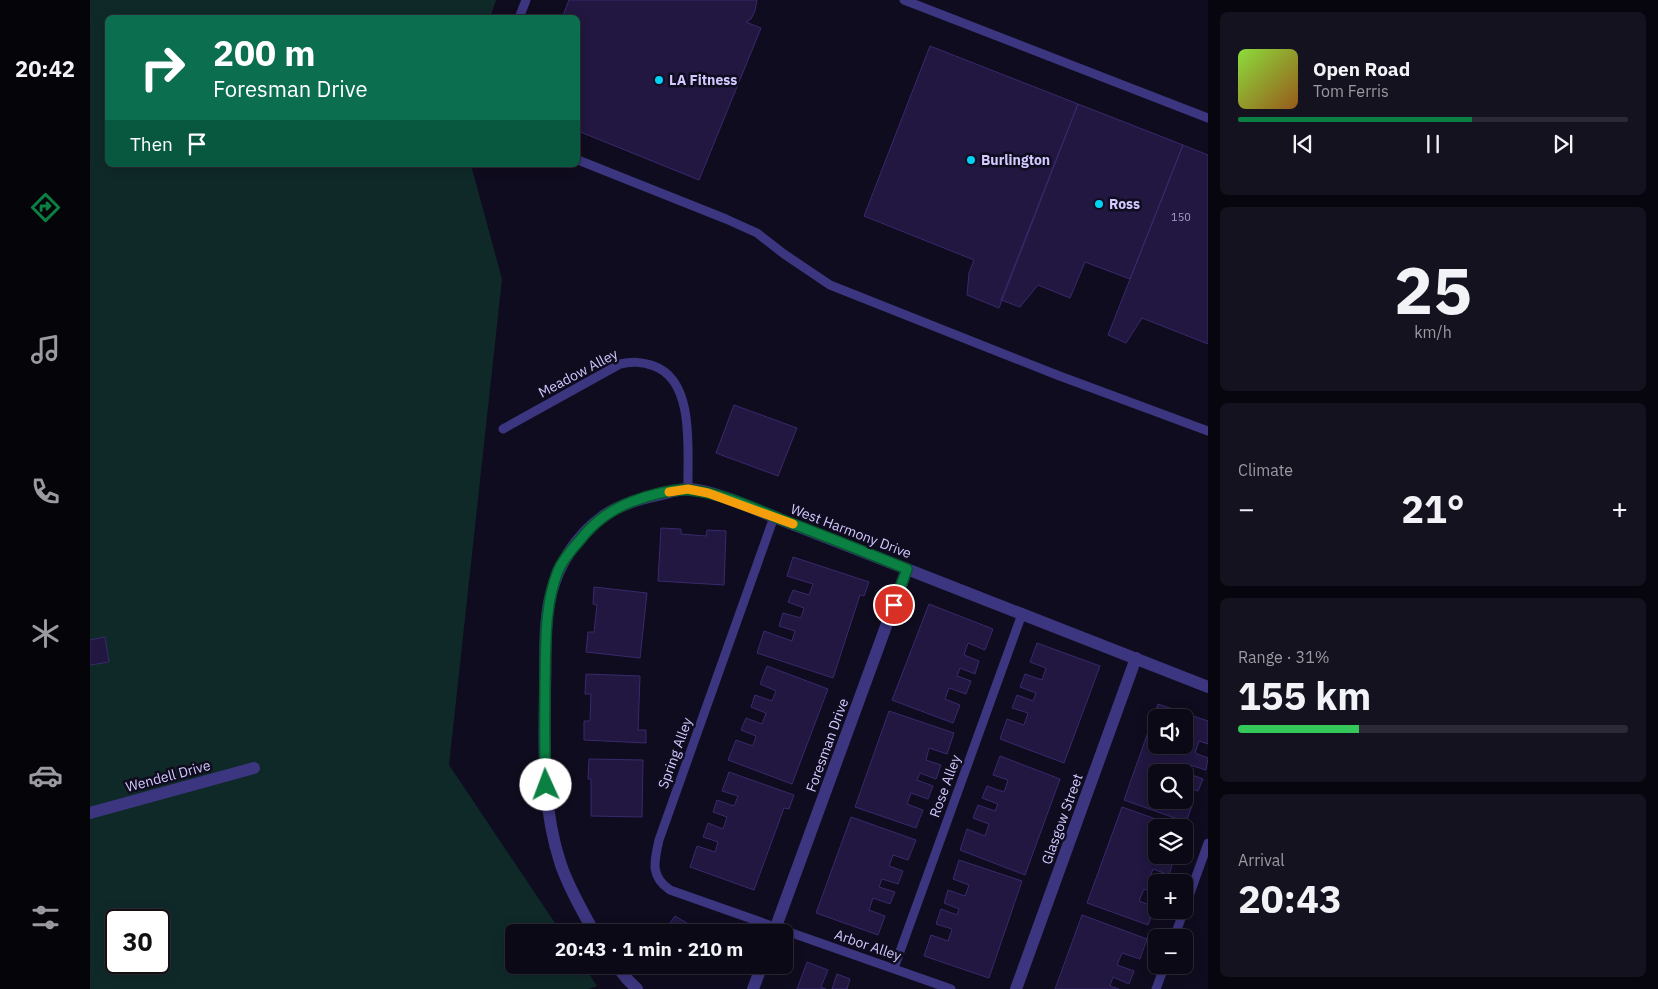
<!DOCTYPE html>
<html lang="en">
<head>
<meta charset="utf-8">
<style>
  body { margin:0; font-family:"IBM Plex Sans",sans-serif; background:#151220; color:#f1f3f6; height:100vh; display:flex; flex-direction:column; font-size:19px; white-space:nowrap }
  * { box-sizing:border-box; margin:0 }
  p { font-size:16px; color:#9a9aa1 }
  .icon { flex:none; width:28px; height:28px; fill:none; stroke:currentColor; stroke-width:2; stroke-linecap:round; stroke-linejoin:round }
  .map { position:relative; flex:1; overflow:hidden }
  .sheet { display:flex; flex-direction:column; gap:12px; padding:12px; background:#07050d; width:450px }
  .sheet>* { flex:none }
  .guide { position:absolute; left:15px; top:15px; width:475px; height:152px; border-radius:8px; box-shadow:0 2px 12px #0003,0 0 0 1px #2c2a36; background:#0b6e4f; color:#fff; overflow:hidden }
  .fabs { position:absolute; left:1058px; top:709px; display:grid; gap:10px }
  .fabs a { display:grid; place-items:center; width:45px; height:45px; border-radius:8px; background:#0c0917; box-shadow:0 2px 12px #0003,0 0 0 1px #2c2a36; font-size:25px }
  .speed { position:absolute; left:15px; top:909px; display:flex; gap:10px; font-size:25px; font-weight:700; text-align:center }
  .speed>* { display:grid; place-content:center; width:65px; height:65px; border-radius:50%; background:#0c0917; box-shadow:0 2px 12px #0003,0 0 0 1px #2c2a36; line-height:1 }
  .speed .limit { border:2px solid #111; border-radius:8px; background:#fff; color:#111 }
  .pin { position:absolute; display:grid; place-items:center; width:42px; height:42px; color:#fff; margin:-21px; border:2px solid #fff; border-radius:50%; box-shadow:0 1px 5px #0007 }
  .me { position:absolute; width:55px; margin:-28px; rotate:358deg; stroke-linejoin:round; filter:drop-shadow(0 0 4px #0008) }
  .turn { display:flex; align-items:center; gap:18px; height:105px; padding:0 25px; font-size:22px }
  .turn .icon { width:65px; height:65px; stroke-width:2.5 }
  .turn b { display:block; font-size:35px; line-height:42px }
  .then { display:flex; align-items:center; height:48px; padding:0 25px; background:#0003; gap:10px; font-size:19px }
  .big { font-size:38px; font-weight:700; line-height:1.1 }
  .sheet .card { flex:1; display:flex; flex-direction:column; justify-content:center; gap:8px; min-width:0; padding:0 18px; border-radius:8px; background:#151220 }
  .sheet .dial { align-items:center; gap:0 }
  .dial b { font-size:65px; line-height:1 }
  .song { display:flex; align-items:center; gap:15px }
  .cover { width:60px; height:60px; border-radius:8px; background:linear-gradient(135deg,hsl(90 70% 55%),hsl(30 70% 35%)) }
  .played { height:5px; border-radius:2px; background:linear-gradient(90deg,#0b8043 60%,#2c2a36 60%) }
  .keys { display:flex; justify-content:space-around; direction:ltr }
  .heat { display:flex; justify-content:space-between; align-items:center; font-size:28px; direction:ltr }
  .charge { height:8px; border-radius:4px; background:linear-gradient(90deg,#34c759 31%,#2c2a36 0) }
  .trip { position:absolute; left:415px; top:924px; width:288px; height:50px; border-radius:8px; background:#0c0917; box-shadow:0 2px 12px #0003,0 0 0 1px #2c2a36; font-weight:700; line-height:50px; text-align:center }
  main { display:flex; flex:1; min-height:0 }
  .menu { display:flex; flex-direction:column; width:90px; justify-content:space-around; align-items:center; background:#050409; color:#9a9aa1 }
  .menu .icon { width:35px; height:35px }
  .menu .current { color:#0b8043 }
  .menu b { font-size:22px; color:#f1f3f6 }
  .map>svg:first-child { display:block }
</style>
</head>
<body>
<main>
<nav class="menu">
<b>20:42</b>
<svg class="icon current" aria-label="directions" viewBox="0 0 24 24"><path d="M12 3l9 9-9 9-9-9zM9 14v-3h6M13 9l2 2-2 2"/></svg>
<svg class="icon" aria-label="music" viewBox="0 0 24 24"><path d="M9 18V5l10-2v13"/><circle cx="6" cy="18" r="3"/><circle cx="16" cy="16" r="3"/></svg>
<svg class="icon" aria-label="phone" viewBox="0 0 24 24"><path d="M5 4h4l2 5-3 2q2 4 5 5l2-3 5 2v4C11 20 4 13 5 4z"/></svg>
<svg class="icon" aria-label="climate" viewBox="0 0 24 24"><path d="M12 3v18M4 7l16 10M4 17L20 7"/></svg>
<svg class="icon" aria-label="car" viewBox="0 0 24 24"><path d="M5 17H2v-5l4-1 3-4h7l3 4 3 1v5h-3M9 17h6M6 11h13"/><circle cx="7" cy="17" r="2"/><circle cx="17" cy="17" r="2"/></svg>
<svg class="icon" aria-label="filters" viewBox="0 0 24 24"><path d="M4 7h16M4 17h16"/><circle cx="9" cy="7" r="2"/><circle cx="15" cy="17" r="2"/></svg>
</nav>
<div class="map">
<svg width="1118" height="989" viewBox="0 0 1118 989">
  <rect width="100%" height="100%" fill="#100c1f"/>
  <!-- green -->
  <path fill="#0f2929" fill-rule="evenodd" d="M0,0h406l-6,18h-382v147h363l31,114 -53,486 112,167h-47v33h69l14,21 -9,3h-498zM26,920h43v42h-43z"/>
  <!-- building -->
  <path fill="#211740" stroke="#39296d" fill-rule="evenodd" d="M479,0h188l-2,11 -4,8 -5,3 15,6 -62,152 -121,-49v-113h-16z
    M840,46l148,58 -79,204 -32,-13 2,-22 5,-13 -110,-44z
    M988,104l105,41 -53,134 -45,-17 -15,36 -32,-13 -18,22 -19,-7z
    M1093,145l25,10v189l-66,-26 -16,25 -18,-8z
    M644,405l63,23 -19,48 -62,-23z
    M571,528l20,1v5l25,2 1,-6 19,1 -2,54 -66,-4z
    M703,557l76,25 -5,14 -4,-1 -27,83 -76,-25 7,-22 28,10 3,-10 -16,-5 4,-13 18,5 3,-10 -16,-6 5,-12 16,5 4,-11 -26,-8z
    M504,587l53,6 -7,65 -54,-6 2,-20h6l3,-27 -4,-1z
    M839,604l64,25 -8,21 -17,-7 -4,12 15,6 -4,13 -15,-6 -3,8 14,5 -5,13 -17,-6 -4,11 15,6 -7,18 -61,-23z
    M15,637l4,25 -19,3v-25z
    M947,643l63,23 -36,97 -64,-24 7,-20 17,6 4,-12 -16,-5 5,-13 16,6 3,-8 -16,-6 5,-13 17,6 4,-12 -16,-6z
    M677,666l61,23 -36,95 -64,-24 8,-20 17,6 3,-10 -15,-6 5,-12 16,6 4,-11 -15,-6 4,-12 17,6 4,-10 -16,-7z
    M496,674l54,2 -2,54h8v13l-62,-3v-19h6l1,-27h-6z
    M1068,704l50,17v23l-9,-3 -4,12 13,5 -2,12 -16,-5 -3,8 16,6 -5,12 -14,-5v-14h-28v28h28l9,3 -7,19 -62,-22zM1066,718h28v27h-28z
    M799,711l65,22 -7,21 -18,-6 -3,12 15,5 -5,14 -16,-6 -3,7 16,6 -5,13 -17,-6 -4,11 16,6 -7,18 -61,-21z
    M910,756l60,23 -35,96 -65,-25 7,-21 18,7 4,-12 -16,-6 5,-13 17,6 3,-7 -16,-6 5,-12 17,6 4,-12 -15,-5z
    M499,759l54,1 -1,57 -51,-1v-37h-3z
    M639,772l65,23 -5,14 -5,-1 -30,82 -64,-23 7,-21 18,6 3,-10 -15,-5 5,-14 15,6 4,-12 -14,-5 4,-12 17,6 4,-10 -16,-5z
    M1032,807l59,21h-25v27l17,7 -4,13 -16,-6 -3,8 15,5h-9v12l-12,-5 -5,12 16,6 -7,18 -61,-22z
    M761,817l65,23 -8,20 -15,-5 -4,11 14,5 -5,13 -16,-5 -3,8 16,5 -5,12 -17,-6 -4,12 16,6 -7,19 -62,-22z
    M869,860l63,21 -33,97 -65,-22 7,-21 17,6 4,-12 -16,-5 5,-15 16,6 2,-6 -15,-6 4,-13 17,6 4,-11 -16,-6z
    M992,915l65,24 -7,20 -18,-6 -5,12 17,6 -5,13 -16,-7 -3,9 9,3h-64z
    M585,916l27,16h-38z
    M717,962l21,8 -7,17 5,2h-29z
    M591,965h15l-4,7z
    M616,965h14l-4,6z
    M747,974l13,5 -3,10h-15z"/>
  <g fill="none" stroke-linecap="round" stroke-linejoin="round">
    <!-- lane -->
    <path stroke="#3b367f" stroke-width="9" d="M814,0l304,118
      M429,18l7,-18
      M488,160l148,59 31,14 27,21 46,31 227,90 151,56
      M413,429l117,-65c13,-3 22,-2 34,2 42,15 33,87 34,123
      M684,517l-115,323c-5,22 -9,36 11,50l281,99
      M1084,938l34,-95
      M804,968l128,-354
      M1066,989l9,-24"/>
    <!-- street -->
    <path stroke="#3b367f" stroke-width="12" d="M0,813l164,-45
      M504,932c-12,-21 -25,-44 -33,-67 -19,-56 -17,-115 -16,-173 1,-32 -2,-66 6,-98 7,-29 26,-59 51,-77 16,-12 37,-18 56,-22 9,-2 20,-6 30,-6 25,1 62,18 86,28l434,170
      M684,932l133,-363
      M526,965l11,14 10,10
      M663,989l9,-24
      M926,989l120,-331"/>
  </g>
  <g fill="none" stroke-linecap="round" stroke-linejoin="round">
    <!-- route casing -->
    <g stroke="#07532c" stroke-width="12">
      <path id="route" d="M456,785c-2,-34 -1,-68 -1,-102 1,-38 -1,-77 13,-112 5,-12 14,-22 22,-31 14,-18 30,-30 51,-38 15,-6 43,-14 59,-12 31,3 61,17 90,29 43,16 85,33 127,50l-13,36"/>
    </g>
    <!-- route -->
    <use href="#route" stroke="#0b8043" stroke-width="9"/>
    <!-- slow -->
    <path stroke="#f59e0b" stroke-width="9" d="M579,492l19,-3 20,4 85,31"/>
  </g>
  <!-- markers -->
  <g fill="#00d3f4" stroke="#100c1f" stroke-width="2">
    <circle cx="569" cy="80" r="5"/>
    <circle cx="881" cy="160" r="5"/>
    <circle cx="1009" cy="204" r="5"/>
  </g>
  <g text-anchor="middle" stroke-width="5" stroke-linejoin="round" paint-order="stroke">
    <!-- number labels -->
    <g font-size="11" fill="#a69ccf">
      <text x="1091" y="221">150</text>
    </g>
    <!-- poi labels -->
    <g font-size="14" font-weight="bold" fill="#d2c9ff" stroke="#100c1f" text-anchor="start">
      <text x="579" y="85">LA Fitness</text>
      <text x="891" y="165">Burlington</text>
      <text x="1019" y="209">Ross</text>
    </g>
    <!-- street labels -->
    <g font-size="14" fill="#d2c9ff" stroke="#100c1f">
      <text transform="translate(488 373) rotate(-28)" y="5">Meadow Alley</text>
      <text transform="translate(761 531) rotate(21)" y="5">West Harmony Drive</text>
      <text transform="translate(737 745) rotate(-70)" y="5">Foresman Drive</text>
      <text transform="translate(585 753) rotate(-70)" y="5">Spring Alley</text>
      <text transform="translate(78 776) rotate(-15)" y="5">Wendell Drive</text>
      <text transform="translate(855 786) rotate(-70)" y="5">Rose Alley</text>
      <text transform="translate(972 819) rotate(-70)" y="5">Glasgow Street</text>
      <text transform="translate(778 945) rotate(19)" y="5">Arbor Alley</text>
    </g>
  </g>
</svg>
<div class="fabs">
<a><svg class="icon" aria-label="sound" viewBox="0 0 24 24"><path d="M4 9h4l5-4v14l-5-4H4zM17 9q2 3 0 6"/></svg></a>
<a><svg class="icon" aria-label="search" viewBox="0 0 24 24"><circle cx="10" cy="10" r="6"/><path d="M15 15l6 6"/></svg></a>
<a><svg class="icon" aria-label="layers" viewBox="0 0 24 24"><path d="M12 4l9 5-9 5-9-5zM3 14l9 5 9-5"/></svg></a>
<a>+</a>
<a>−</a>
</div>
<div class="speed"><div class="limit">30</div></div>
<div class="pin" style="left:804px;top:605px;background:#d93025"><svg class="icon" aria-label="arrive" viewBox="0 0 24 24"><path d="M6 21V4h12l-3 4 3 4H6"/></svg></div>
<svg class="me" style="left:456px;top:785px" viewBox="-20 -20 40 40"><circle r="19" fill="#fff"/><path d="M0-13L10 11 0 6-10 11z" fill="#0b8043"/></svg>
<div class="trip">20:43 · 1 min · 210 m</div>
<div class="guide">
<div class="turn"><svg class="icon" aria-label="right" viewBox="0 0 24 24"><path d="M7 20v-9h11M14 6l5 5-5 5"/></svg><div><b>200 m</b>Foresman Drive</div></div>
<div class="then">Then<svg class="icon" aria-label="arrive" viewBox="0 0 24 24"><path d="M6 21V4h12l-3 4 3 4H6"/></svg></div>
</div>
</div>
<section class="sheet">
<div class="card">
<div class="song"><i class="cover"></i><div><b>Open Road</b><p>Tom Ferris</p></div></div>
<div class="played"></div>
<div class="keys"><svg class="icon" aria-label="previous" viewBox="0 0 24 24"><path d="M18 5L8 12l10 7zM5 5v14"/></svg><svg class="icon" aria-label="pause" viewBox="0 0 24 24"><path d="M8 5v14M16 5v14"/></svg><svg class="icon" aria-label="next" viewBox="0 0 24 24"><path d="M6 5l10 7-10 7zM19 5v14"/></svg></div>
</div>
<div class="card dial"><b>25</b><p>km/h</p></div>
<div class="card"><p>Climate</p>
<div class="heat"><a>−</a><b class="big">21°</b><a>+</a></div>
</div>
<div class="card"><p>Range · 31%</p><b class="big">155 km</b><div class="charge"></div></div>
<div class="card"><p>Arrival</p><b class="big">20:43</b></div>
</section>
</main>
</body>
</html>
